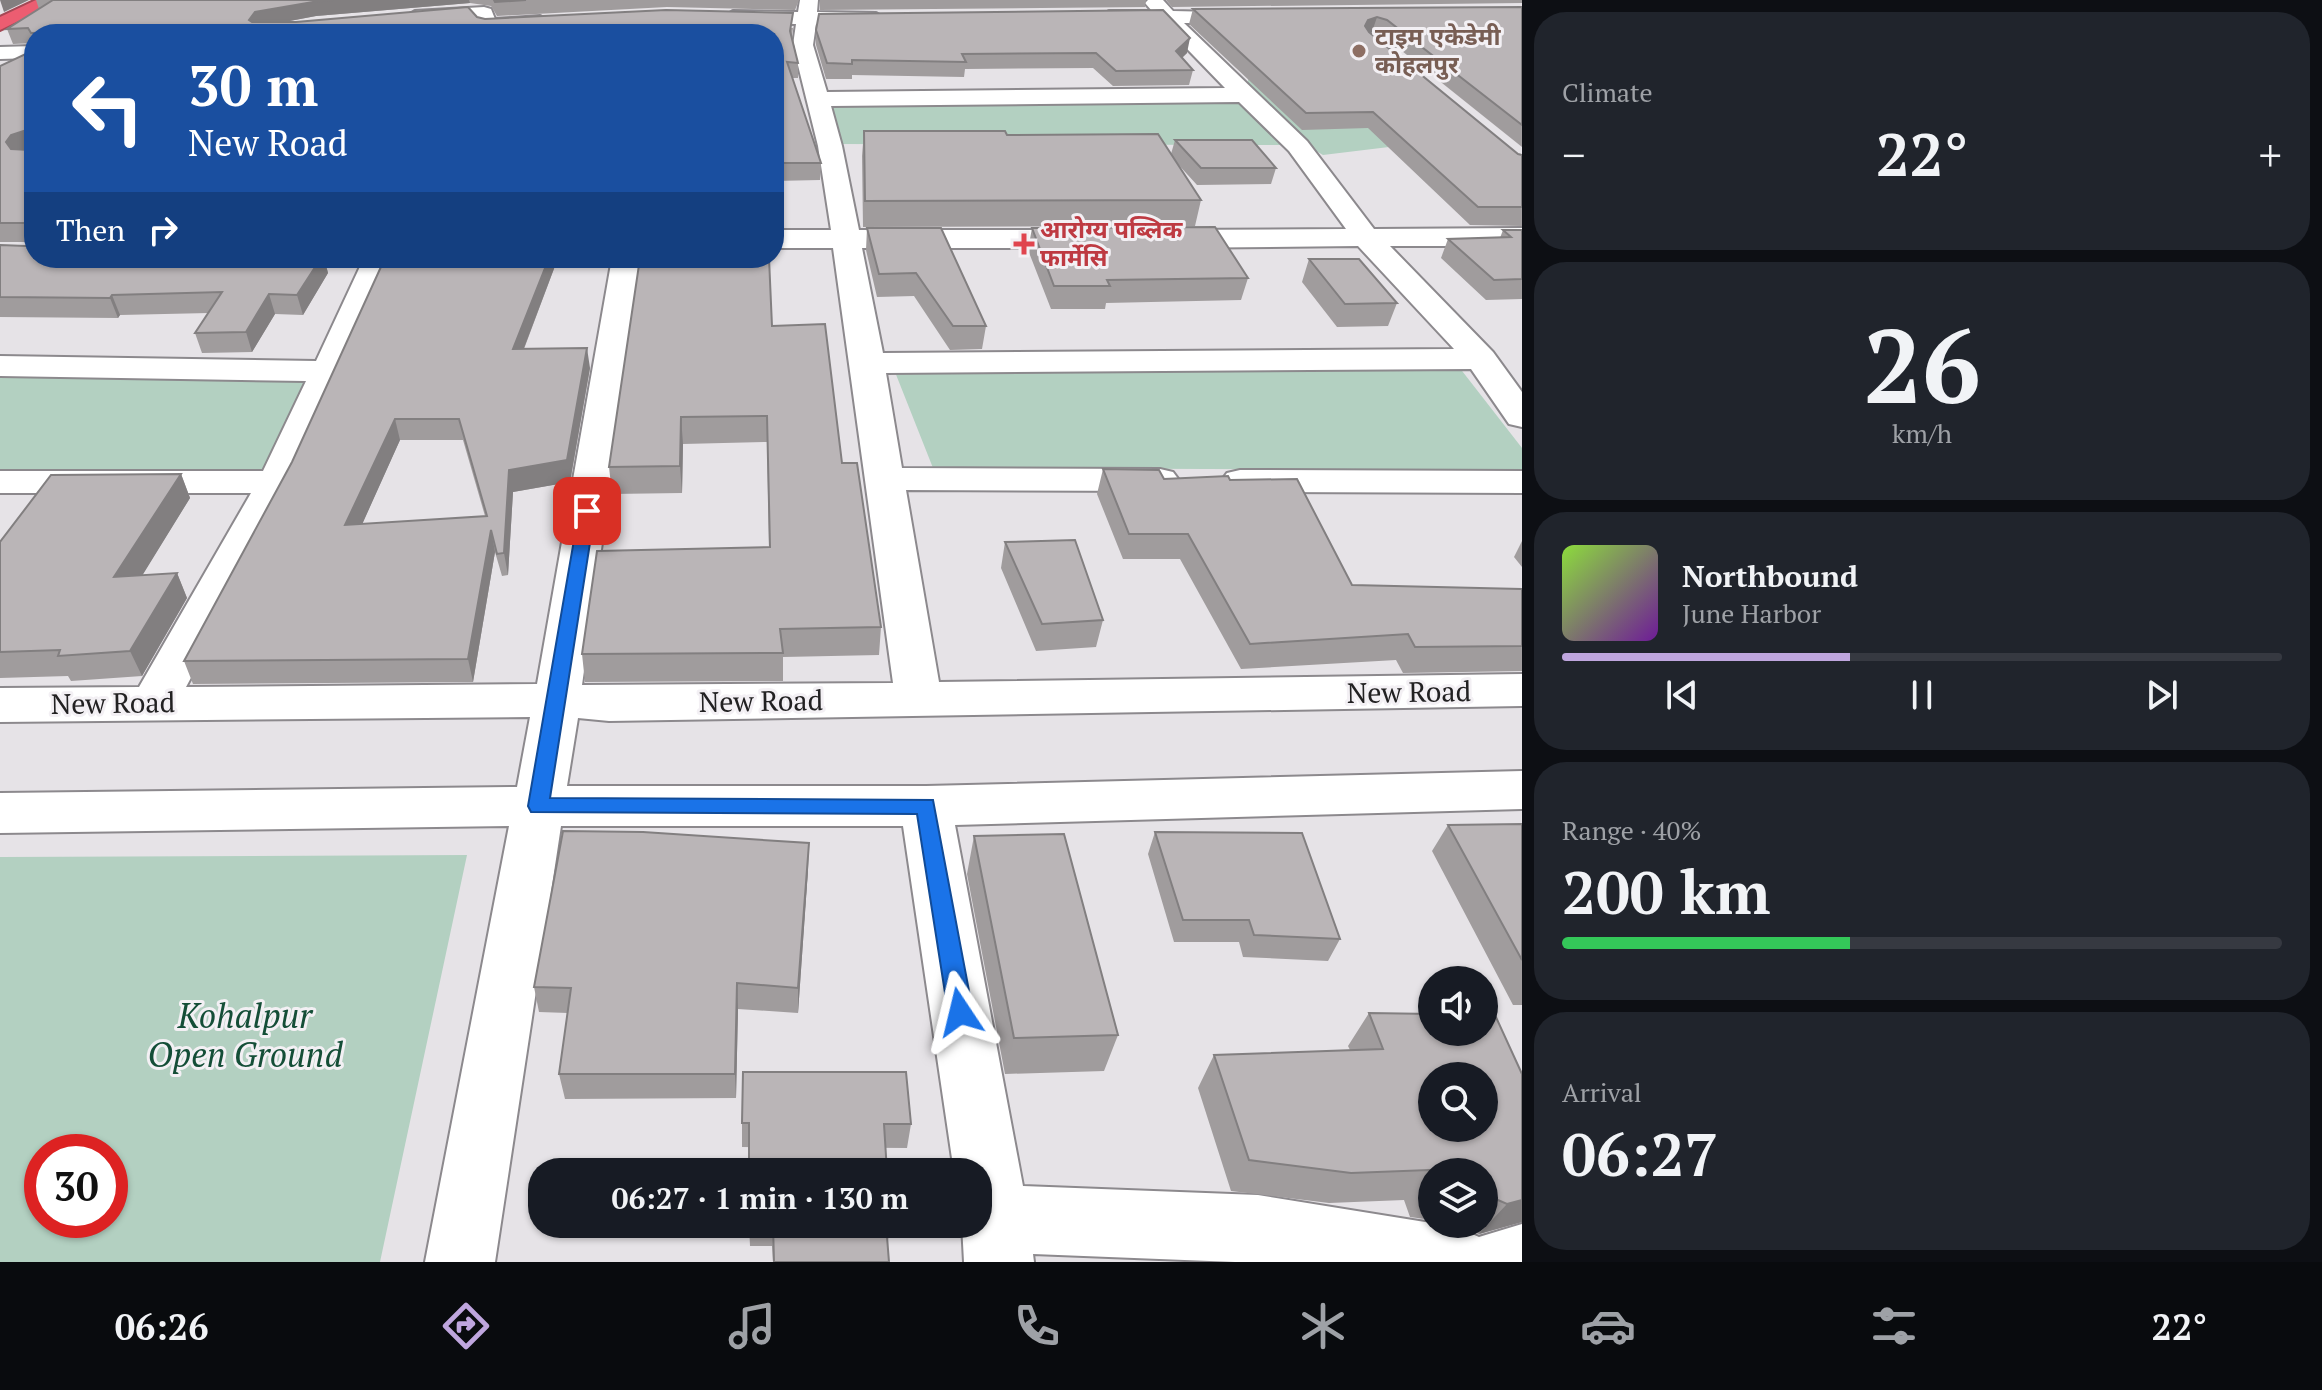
<!DOCTYPE html>
<html lang="en">
<head>
<meta charset="utf-8">
<style>
  body { margin:0; font-family:"PT Serif","Noto Sans Devanagari",serif; background:#20242c; color:#f1f3f6; height:100vh; display:flex; flex-direction:column; font-size:30px; white-space:nowrap }
  * { box-sizing:border-box; margin:0 }
  p { font-size:26px; color:#9ea1a6 }
  .icon { flex:none; width:44px; height:44px; fill:none; stroke:currentColor; stroke-width:2; stroke-linecap:round; stroke-linejoin:round }
  .map { position:relative; flex:1; overflow:hidden }
  .panel { display:flex; flex-direction:column; gap:12px; padding:12px; background:#0d0f14; width:800px }
  .panel>* { flex:none }
  .guide { position:absolute; left:24px; top:24px; width:760px; height:244px; border-radius:32px; box-shadow:0 2px 6px #0004; background:#1a4fa0; color:#fff; overflow:hidden }
  .tools { position:absolute; left:1418px; top:966px; display:grid; gap:16px }
  .tools a { display:grid; place-items:center; width:80px; height:80px; border-radius:50%; background:#171b24; box-shadow:0 2px 6px #0004; font-size:40px }
  .speed { position:absolute; left:24px; top:1134px; display:flex; gap:16px; font-size:40px; font-weight:700; text-align:center }
  .speed>* { display:grid; place-content:center; width:104px; height:104px; border-radius:50%; background:#171b24; box-shadow:0 2px 6px #0004; line-height:1 }
  .speed .limit { border:12px solid #d22; background:#fff; color:#111 }
  .pin { position:absolute; display:grid; place-items:center; width:68px; height:68px; color:#fff; margin:-34px; border-radius:16px; box-shadow:0 4px 12px #0006 }
  .me { position:absolute; width:88px; margin:-44px; rotate:350deg; stroke-linejoin:round; filter:drop-shadow(0 0 6px #0008) }
  .turn { display:flex; align-items:center; gap:28px; height:168px; padding:0 32px; font-size:36px }
  .turn .icon { width:104px; height:104px; stroke-width:2.5 }
  .turn b { display:block; font-size:56px; line-height:68px }
  .then { display:flex; align-items:center; height:76px; padding:0 32px; background:#0003; gap:16px; font-size:30px }
  .big { font-size:60px; font-weight:700; line-height:1.1 }
  .panel .tile { flex:1; display:flex; flex-direction:column; justify-content:center; gap:12px; min-width:0; padding:0 28px; border-radius:32px; background:#20242c }
  .panel .dial { align-items:center; gap:0 }
  .dial b { font-size:104px; line-height:1 }
  .song { display:flex; align-items:center; gap:24px }
  .cover { width:96px; height:96px; border-radius:12px; background:linear-gradient(135deg,hsl(90 70% 55%),hsl(280 70% 35%)) }
  .played { height:8px; border-radius:4px; background:linear-gradient(90deg,#bfa6de 40%,#363941 40%) }
  .keys { display:flex; justify-content:space-around; direction:ltr }
  .heat { display:flex; justify-content:space-between; align-items:center; font-size:44px; direction:ltr }
  .charge { height:12px; border-radius:6px; background:linear-gradient(90deg,#34c759 40%,#363941 0) }
  .trip { position:absolute; left:528px; top:1158px; width:464px; height:80px; border-radius:32px; background:#171b24; box-shadow:0 2px 6px #0004; font-weight:700; line-height:80px; text-align:center }
  .dock { display:flex; height:128px; justify-content:space-around; align-items:center; background:#090b0e; color:#9ea1a6 }
  .dock .icon { width:56px; height:56px }
  .dock .active { color:#bfa6de }
  .dock b { font-size:36px; color:#f1f3f6 }
  main { display:flex; flex:1; min-height:0 }
  .map>svg:first-child { display:block }
</style>
</head>
<body>
<main>
<div class="map">
<svg width="1522" height="1262" viewBox="0 0 1522 1262">
  <rect width="100%" height="100%" fill="#e6e3e7"/>
  <!-- green -->
  <path fill="#b3d0c1" fill-rule="evenodd" d="M1248,78l105,26 36,43 -66,8 -31,-18 -44,-47z
    M1238,96l49,49 -452,-1 -12,-43z
    M0,366l329,5 -52,111h-277z
    M1459,367l63,81v22l-589,-2 -38,-96z
    M467,855l-87,407h-380v-405zM110,1152v68h-68v-68z"/>
  <g fill="none" stroke-linecap="round" stroke-linejoin="round">
    <!-- minor casing -->
    <g stroke="#8c898d" stroke-width="4">
      <path id="minor" d="M800,0h18l-1,12 59,1 10,6 -10,6 -60,-1 -3,21 14,47 398,-4 -63,-65h-53l-10,-6 10,-6h43l-7,-8 3,-3h15l10,11 86,2 3,4 -3,4 -7,2h-68l123,118 67,88 148,-1v18h-132l103,106 29,40v35l-13,-3 -38,-55 -585,4 16,95 258,1 13,3 6,8 -6,8 -13,3 -254,-1 33,192 583,-8v32l-913,15 -31,-3 -11,68h359l596,-15v38l-567,16 68,361 235,9 198,32 23,10 43,-13v38h-287l-202,-8 1,8h-70l-2,-38h16v-52h-24l-51,-346h-342l-66,436h-70l84,-436 -509,7v-40l517,-6 13,-70 -530,5v-34l139,-1 112,-194h-251v-22h263l43,-90 -306,-5v-20l316,5 48,-103h30l-98,224 -110,205 351,-3 75,-426h30l-60,427 311,-2 -60,-435h-59v-18h57l-13,-84 -25,-101 3,-21 -63,-1 -10,-6 10,-6 65,1zM1239,102l50,49 57,78 -182,1 -10,3 -4,6 4,6 10,3 194,-2 96,103 -571,4 -21,-105h226l10,-3 4,-6 -4,-6 -10,-3h-229l-17,-84 -11,-40z
        M484,7l7,2 4,10 45,-3 10,6 -10,6 -53,3 -7,-2 -4,-10 -61,4 -10,-6 10,-6z
        M1522,32v12l-202,3 -10,-6 10,-6z
        M34,46v12l-34,1v-12z
        M1240,470l282,1v22l-282,-1 -13,-3 -6,-8 6,-8z"/>
    </g>
    <!-- highway casing -->
    <g stroke="#a54855" stroke-width="4">
      <path id="highway" d="M36,0h25l-61,30v-13z"/>
    </g>
    <!-- minor -->
    <use href="#minor" fill="#fff" fill-rule="evenodd"/>
    <!-- highway -->
    <use href="#highway" fill="#ec5d71" fill-rule="evenodd"/>
  </g>
  <!-- wall -->
  <path fill="#a09c9d" fill-rule="evenodd" d="M36,0h763l-4,10 -128,-3 -170,9 -6,-10 -21,-3 -154,13 -32,6 193,-5 8,2 308,9 -1,7 6,28v15h-6l29,85 -1,17 -46,1v-147h-740v9l-21,1 -6,-15 32,-20z
    M820,0h326l-1,7 -325,3z
    M1166,0h356v3l-350,4z
    M1522,7v140l-140,-112 -10,-3 -2,1 148,121 4,1v71l-52,-1 -102,-97 -66,2 -113,-106 4,-15z
    M816,30l371,23 -5,5 11,12 -4,15 -76,1 -20,-18 -128,1 -1,8 -112,-2v4h-26l-10,-34z
    M34,50v208h290l4,15 -25,42 -28,-1 -23,38 -50,1 -7,-20 14,-20 -89,2 -2,3 -118,-1v-72l26,1 6,-2v-2h-32v-176z
    M864,131l143,4 164,19 4,-14 101,28 -5,16 -74,1 -21,-23 25,38 -6,26 -332,1 -1,-71z
    M867,228l119,98 -4,23 -32,1 -36,-54 -37,1 -11,-47z
    M1032,228l216,50 -7,22 -135,3 -1,6h-54l-23,-59z
    M1503,230h19v69l-36,1 -45,-42 7,-19 52,-1z
    M385,258h173l-34,91 66,19 -20,114 -57,10 -5,83 -6,1 -7,-24 -22,130 -280,2 -9,-23 108,-199zM400,440h63l22,76 -123,8z
    M1309,259l88,44 -9,23 -51,1 -35,-45z
    M772,326l70,137 39,164 -2,28 -96,2v24l-198,1 -3,-28 187,-107 -2,-105 -84,2 -1,49 -70,1 -3,-27z
    M1103,469l61,10 66,1 122,105 170,4v82l-119,2 -7,-13 -155,9 -61,-110h-57l-26,-65z
    M181,474l9,24 -48,77 35,-2 10,25 -45,78 -71,5 -3,-5 -68,2v-136z
    M1522,541v26l-8,-10z
    M1005,542l98,78 -7,27 -60,4 -35,-83z
    M1522,824v181h-9l-81,-154 16,-26z
    M1155,832l185,107 -12,22 -85,-4 -4,-15h-65l-26,-88z
    M974,836l144,199 -14,36 -99,3 -38,-200z
    M808,870l-10,143 -60,-4 -2,89 -171,1 -6,-25 9,-61 -29,-1 -5,-25z
    M1369,1013l153,209 -43,12 -23,-10h28v-52h-52v48l-22,-3 -6,-17 -75,3 -98,-12 -33,-103 16,-33 136,-5 -2,-4z
    M742,1123l169,1 -4,24 -165,-1z
    M749,1224h142l-4,21 2,17h-116l-1,-16h-22z"/>
  <!-- shaded-wall -->
  <path fill="#827f80" d="M0,0h29l-25,12z
    M333,0h136l1,3 -154,13 -58,11 -9,-7 6,-8 58,-10z
    M1377,17l-5,15 -8,3 1,-9 3,-6z
    M1190,38l-3,15 -14,13 3,-15z
    M30,129l4,18 -16,5 -5,7 -7,-17 5,-7z
    M321,258h3l4,15 -25,42 -6,-20z
    M549,258h9l-42,111 -3,-20z
    M269,294l6,20 -23,38 -6,-20z
    M112,295l8,20 -2,3 -8,-20z
    M587,348l3,20 -20,114 -57,10 -5,83 -4,-22 5,-83z
    M681,417l2,27 -1,49 -2,-27z
    M395,419l5,21 -48,107 -7,-22z
    M181,474l9,24 -64,104 -12,-25z
    M491,530l4,22 -22,130 -5,-23z
    M177,573l10,25 -45,78 -12,-25z
    M809,843l-1,27 -10,143v-25z
    M737,983l1,26 -2,89 -1,-24z
    M1522,1200v22l-43,12 28,-30z"/>
  <!-- building -->
  <path fill="#bab5b7" stroke="#827f80" stroke-width="2" fill-rule="evenodd" d="M53,0h280l-20,2 -58,10 -6,8 3,2h44l172,-15 9,10 8,2 181,-9 127,3 -3,18 8,32 -11,-1 34,101h-47v-129h-706l4,-2 -41,1 -3,-5 -21,1z
    M494,0h32l-31,2z
    M1522,7v118l-135,-105 -10,-3 -9,3 -3,6 4,6 149,122 4,1v52h-44l-105,-95 -67,1 -113,-104z
    M1163,10l27,28 -14,13 17,19 -77,1 -20,-18 -134,1 4,8 -114,-2v4l-25,-1 -11,-33 3,-16z
    M34,50v187l-5,-1 -1,-13h-28v-157zM30,129l-1,21 -18,-1 -5,-7 5,-7z
    M864,131h141l2,4 151,-1 43,66 -336,1z
    M1175,140h77l24,28h-75z
    M1215,227l33,51 -141,2 3,6h-56l-22,-58z
    M867,228h74l45,98h-33l-37,-53 -37,1z
    M1503,230h19v49l-28,1 -46,-41 63,-2z
    M34,243v15h287l-24,37 -28,-1 -23,38 -51,1 27,-41 -110,3 -2,3 -110,-1v-52l26,1z
    M385,258h164l-36,91 74,-1 -20,112 -58,10 -5,83 -7,1 -6,-24 -23,129 -284,2 108,-199zM395,419h64l28,97 -142,9z
    M640,258h129l3,68 53,-2 17,139h15l24,164 -101,2 3,24 -201,1 15,-103 173,-4 -3,-131 -86,1 -1,49 -71,1z
    M1309,259h50l38,44 -52,1z
    M1103,469l56,1 5,9 64,-3 2,4 67,-1 55,106 170,4v57l-107,1 -7,-13 -158,10 -62,-110h-59z
    M181,474l-67,103 63,-4 -47,78 -72,5 2,-6 -60,2v-110l51,-67z
    M1075,540l28,80 -61,4 -37,-82z
    M1522,824v136l-74,-135z
    M563,831l80,1 166,11 -11,145 -61,-5 -2,91h-176l12,-86 -37,-1z
    M1155,832l147,1 38,106 -86,-4 -5,-15h-66z
    M1064,834l54,201 -104,3 -40,-202z
    M1369,1013l63,1v18h52v-17h11l27,59v126l-15,4 -23,-10v-22h-52v6l-3,-8 -78,3 -102,-13 -35,-105 169,-6zM1432,1076h52v52h-52z
    M743,1072h163l5,52h-27l3,48h-138v-49h-7z
    M773,1224h113l3,38h-115z"/>
  <!-- route -->
  <path fill="#1a73e8" stroke="#114b97" stroke-width="2" d="M587,506l8,5 -45,287 383,2 40,212 -4,8 -9,3 -8,-3 -4,-8 -31,-198 -386,-2 -3,-6 51,-295z"/>
  <!-- markers -->
  <circle fill="#8d6e63" stroke="#f3f0f4" stroke-width="3" cx="1359" cy="51" r="8"/>
  <path fill="#e0444e" stroke="#f3f0f4" stroke-width="3" d="M1020 232h8v8h8v8h-8v8h-8v-8h-8v-8h8z"/>
  <g text-anchor="middle" stroke-width="6" stroke-linejoin="round" paint-order="stroke">
    <!-- far-education labels -->
    <g font-size="24" font-weight="bold" fill="#785e54" stroke="#f3f0f4" text-anchor="start">
      <text x="1375" y="45">टाइम एकेडेमी<tspan x="1375" dy="28">कोहलपुर</tspan></text>
    </g>
    <!-- far-health labels -->
    <g font-size="24" font-weight="bold" fill="#be3a42" stroke="#f3f0f4" text-anchor="start">
      <text x="1040" y="238">आरोग्य पब्लिक<tspan x="1040" dy="28">फार्मेसि</tspan></text>
    </g>
    <!-- street labels -->
    <g font-size="28" fill="#222122" stroke="#f3f0f4">
      <text transform="translate(1409 692) rotate(-1)" y="10">New Road</text>
      <text transform="translate(761 701) rotate(-1)" y="10">New Road</text>
      <text transform="translate(113 703) rotate(-1)" y="10">New Road</text>
    </g>
    <!-- near-park labels -->
    <g font-size="34" font-style="italic" fill="#144e37" stroke="#f3f0f4">
      <text x="245" y="1028">Kohalpur<tspan x="245" dy="39">Open Ground</tspan></text>
    </g>
  </g>
</svg>
<div class="tools">
<a><svg class="icon" aria-label="sound" viewBox="0 0 24 24"><path d="M4 9h4l5-4v14l-5-4H4zM17 9q2 3 0 6"/></svg></a>
<a><svg class="icon" aria-label="search" viewBox="0 0 24 24"><circle cx="10" cy="10" r="6"/><path d="M15 15l6 6"/></svg></a>
<a><svg class="icon" aria-label="layers" viewBox="0 0 24 24"><path d="M12 4l9 5-9 5-9-5zM3 14l9 5 9-5"/></svg></a>
</div>
<div class="speed"><div class="limit">30</div></div>
<div class="pin" style="left:587px;top:511px;background:#d93025"><svg class="icon" aria-label="arrive" viewBox="0 0 24 24"><path d="M6 21V4h12l-3 4 3 4H6"/></svg></div>
<svg class="me" style="left:960px;top:1012px" viewBox="-20 -20 40 40"><path d="M0-17L14 15 0 8-14 15z" fill="#1a73e8" stroke="#fff" stroke-width="4"/></svg>
<div class="trip">06:27 · 1 min · 130 m</div>
<div class="guide">
<div class="turn"><svg class="icon" aria-label="left" viewBox="0 0 24 24"><path d="M17 20v-9H6M10 6l-5 5 5 5"/></svg><div><b>30 m</b>New Road</div></div>
<div class="then">Then<svg class="icon" aria-label="right" viewBox="0 0 24 24"><path d="M7 20v-9h11M14 6l5 5-5 5"/></svg></div>
</div>
</div>
<section class="panel">
<div class="tile"><p>Climate</p>
<div class="heat"><a>−</a><b class="big">22°</b><a>+</a></div>
</div>
<div class="tile dial"><b>26</b><p>km/h</p></div>
<div class="tile">
<div class="song"><i class="cover"></i><div><b>Northbound</b><p>June Harbor</p></div></div>
<div class="played"></div>
<div class="keys"><svg class="icon" aria-label="previous" viewBox="0 0 24 24"><path d="M18 5L8 12l10 7zM5 5v14"/></svg><svg class="icon" aria-label="pause" viewBox="0 0 24 24"><path d="M8 5v14M16 5v14"/></svg><svg class="icon" aria-label="next" viewBox="0 0 24 24"><path d="M6 5l10 7-10 7zM19 5v14"/></svg></div>
</div>
<div class="tile"><p>Range · 40%</p><b class="big">200 km</b><div class="charge"></div></div>
<div class="tile"><p>Arrival</p><b class="big">06:27</b></div>
</section>
</main>
<nav class="dock">
<b>06:26</b>
<svg class="icon active" aria-label="directions" viewBox="0 0 24 24"><path d="M12 3l9 9-9 9-9-9zM9 14v-3h6M13 9l2 2-2 2"/></svg>
<svg class="icon" aria-label="music" viewBox="0 0 24 24"><path d="M9 18V5l10-2v13"/><circle cx="6" cy="18" r="3"/><circle cx="16" cy="16" r="3"/></svg>
<svg class="icon" aria-label="phone" viewBox="0 0 24 24"><path d="M5 4h4l2 5-3 2q2 4 5 5l2-3 5 2v4C11 20 4 13 5 4z"/></svg>
<svg class="icon" aria-label="climate" viewBox="0 0 24 24"><path d="M12 3v18M4 7l16 10M4 17L20 7"/></svg>
<svg class="icon" aria-label="car" viewBox="0 0 24 24"><path d="M5 17H2v-5l4-1 3-4h7l3 4 3 1v5h-3M9 17h6M6 11h13"/><circle cx="7" cy="17" r="2"/><circle cx="17" cy="17" r="2"/></svg>
<svg class="icon" aria-label="filters" viewBox="0 0 24 24"><path d="M4 7h16M4 17h16"/><circle cx="9" cy="7" r="2"/><circle cx="15" cy="17" r="2"/></svg>
<b>22°</b>
</nav>
</body>
</html>
